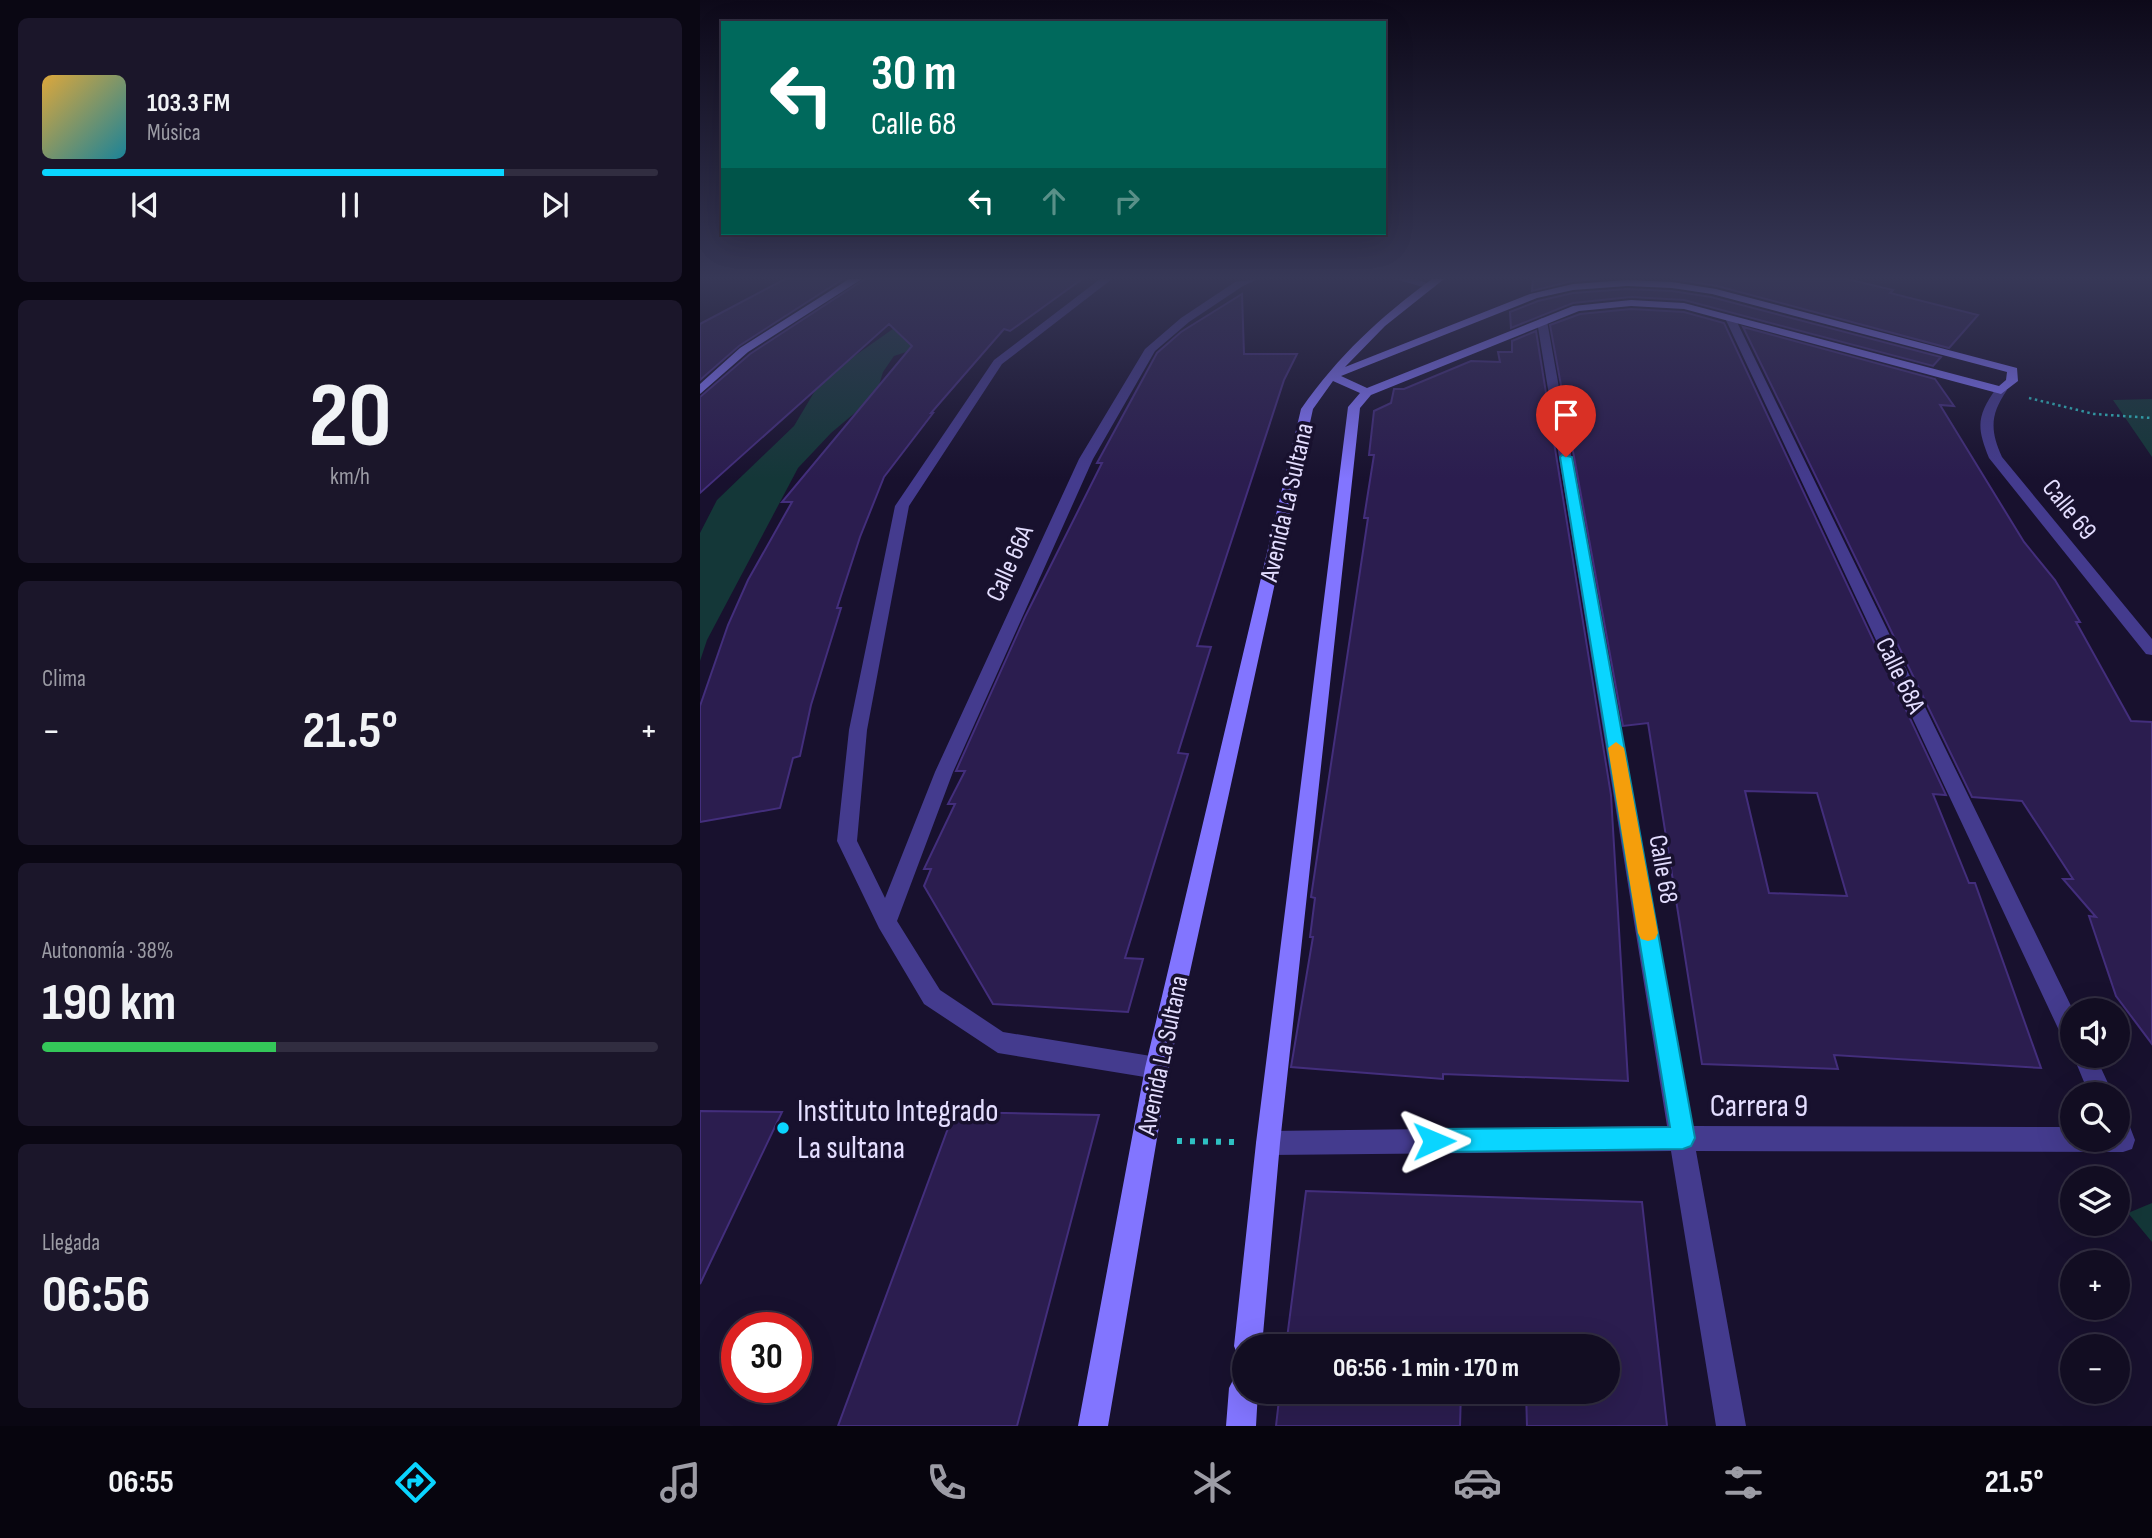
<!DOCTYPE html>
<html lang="es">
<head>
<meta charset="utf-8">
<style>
  body { margin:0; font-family:"Sofia Sans Condensed",sans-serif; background:#1b162a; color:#f1f3f6; height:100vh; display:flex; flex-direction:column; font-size:26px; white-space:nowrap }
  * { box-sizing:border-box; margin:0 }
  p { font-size:23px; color:#9c9ca5 }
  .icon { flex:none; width:38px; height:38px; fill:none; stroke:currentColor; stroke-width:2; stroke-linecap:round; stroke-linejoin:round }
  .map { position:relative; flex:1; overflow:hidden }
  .panel { display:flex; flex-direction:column; gap:18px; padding:18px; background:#0a0713; width:700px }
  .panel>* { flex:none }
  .banner { position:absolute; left:21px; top:21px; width:665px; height:214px; border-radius:0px; box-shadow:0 7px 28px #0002,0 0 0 2px #312d40; background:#00695c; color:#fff; overflow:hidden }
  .fabs { position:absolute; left:1360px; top:998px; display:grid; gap:14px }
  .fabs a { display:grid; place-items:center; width:70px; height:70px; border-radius:50%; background:#120d22; box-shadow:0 7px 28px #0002,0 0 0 2px #312d40; font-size:35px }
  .speed { position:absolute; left:21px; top:1312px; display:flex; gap:14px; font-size:35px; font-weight:700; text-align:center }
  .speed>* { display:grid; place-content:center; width:91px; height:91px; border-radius:50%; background:#120d22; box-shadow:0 7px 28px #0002,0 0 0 2px #312d40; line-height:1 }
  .speed .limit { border:10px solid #d22; background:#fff; color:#111 }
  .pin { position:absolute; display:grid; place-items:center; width:60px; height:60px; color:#fff; margin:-72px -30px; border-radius:50% 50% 50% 0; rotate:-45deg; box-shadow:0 0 7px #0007 }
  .pin .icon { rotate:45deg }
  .me { position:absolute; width:77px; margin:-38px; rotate:89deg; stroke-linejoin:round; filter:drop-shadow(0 0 5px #0008) }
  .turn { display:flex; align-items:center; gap:24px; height:147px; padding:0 35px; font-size:32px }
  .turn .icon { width:91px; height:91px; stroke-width:2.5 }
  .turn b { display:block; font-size:49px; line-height:60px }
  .lanes { display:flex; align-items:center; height:66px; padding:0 35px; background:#0003; justify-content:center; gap:35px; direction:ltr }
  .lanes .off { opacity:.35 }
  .big { font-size:52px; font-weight:700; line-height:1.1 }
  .panel .widget { flex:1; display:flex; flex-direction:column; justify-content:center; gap:10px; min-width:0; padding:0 24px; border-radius:10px; background:#1b162a }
  .panel .dial { align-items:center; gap:0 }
  .dial b { font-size:91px; line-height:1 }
  .song { display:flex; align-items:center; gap:21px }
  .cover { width:84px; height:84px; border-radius:10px; background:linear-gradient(135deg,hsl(40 70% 55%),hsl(190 70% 35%)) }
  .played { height:7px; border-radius:4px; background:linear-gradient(90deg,#0ad5ff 75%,#312d40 75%) }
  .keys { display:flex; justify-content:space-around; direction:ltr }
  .heat { display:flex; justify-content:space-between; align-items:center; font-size:38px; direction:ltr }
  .charge { height:10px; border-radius:5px; background:linear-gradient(90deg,#34c759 38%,#312d40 0) }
  .trip { position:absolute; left:532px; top:1334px; width:388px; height:70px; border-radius:35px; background:#120d22; box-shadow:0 7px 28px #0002,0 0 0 2px #312d40; font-weight:700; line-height:70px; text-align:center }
  .tabs { display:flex; height:112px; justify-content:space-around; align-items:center; background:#07050e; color:#9c9ca5 }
  .tabs .icon { width:49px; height:49px }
  .tabs .active { color:#0ad5ff }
  .tabs b { font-size:32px; color:#f1f3f6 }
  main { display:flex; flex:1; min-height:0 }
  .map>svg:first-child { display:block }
</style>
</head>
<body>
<main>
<section class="panel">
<div class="widget">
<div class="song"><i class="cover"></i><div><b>103.3 FM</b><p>Música</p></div></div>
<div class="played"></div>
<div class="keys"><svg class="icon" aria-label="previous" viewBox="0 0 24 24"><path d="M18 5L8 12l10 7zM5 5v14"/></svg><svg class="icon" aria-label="pause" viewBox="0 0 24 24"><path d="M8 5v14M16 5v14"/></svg><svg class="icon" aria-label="next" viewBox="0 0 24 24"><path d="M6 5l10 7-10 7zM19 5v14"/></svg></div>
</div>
<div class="widget dial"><b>20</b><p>km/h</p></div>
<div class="widget"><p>Clima</p>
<div class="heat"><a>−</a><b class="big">21.5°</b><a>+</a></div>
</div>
<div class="widget"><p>Autonomía · 38%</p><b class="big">190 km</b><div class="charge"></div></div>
<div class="widget"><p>Llegada</p><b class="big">06:56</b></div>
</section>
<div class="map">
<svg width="1452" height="1426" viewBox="0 0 1452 1426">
  <rect width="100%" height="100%" fill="#18112e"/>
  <!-- green -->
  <path fill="#143738" d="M197,326l30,19 -33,11 -11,16 -7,23 -45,38 -33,35 -91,172 -7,21v-128l17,-33 77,-74 28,-47z
    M1452,399v58l-39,-57z
    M1452,1203v39l-24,-29z"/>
  <!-- building -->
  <path fill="#2b1d4f" stroke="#432e7c" stroke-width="2" fill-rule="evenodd" d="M85,279h58l-104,67 -39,34v-56z
    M165,279h217l-72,52 -6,-2 -73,84h2l-49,64 -24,60 -23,71h4l-30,97 -11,51 -7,2 -13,50 -80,14v-116l28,-81 20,-45 44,-78h-10l130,-156 -23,-22 -189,169v-96l50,-43z
    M833,279h65l-26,2 -40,10z
    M973,279h174l46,11 -3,3 88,22 -29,33 -232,-62z
    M927,289l45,2 39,6 230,60 -8,9 -249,-66 -53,-3 -58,6 -62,25 -1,-16 28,-11 35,-8z
    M542,294l2,60h53l-13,26 -87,266 14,1 -33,106 10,1 -63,204 18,1 -15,53 -135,-8 -69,-118 7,-17h-7l31,-65h-7l17,-33h-9l69,-154 77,-154h-5l60,-110 24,-21z
    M931,309l53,3 40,11 222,472 -13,-1 36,89h6l66,185 -207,-13 4,14 -136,-5 -54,-341 -25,3 -73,-401 30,-11zM1045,791l72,2 30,103 -78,-3z
    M1043,327l192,52 19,27 -14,-1 84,137 31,38 25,42h-4l55,99 21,1v322l-36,-48 -27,-80 7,1 -33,-38h10l-51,-78 -50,-4z
    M836,331l75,464 17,286 -185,-7v5l-152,-12 22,-130h-3l5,-39 -4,-1 57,-379h-4l10,-63h-5l5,-44 17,-8 3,-14h10l67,-28 29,1 -2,-10h14v-11z
    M0,1111l82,1 -82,172z
    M254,1112l145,3 -82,311h-179z
    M606,1191l336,11 25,224h-140l-1,-35h82v-45h-322z
    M580,1391h181l-1,35h-184z"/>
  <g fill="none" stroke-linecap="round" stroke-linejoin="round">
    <!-- path-far1 -->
    <path stroke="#2ec1c3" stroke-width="2.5" stroke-dasharray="2.5 3.5" stroke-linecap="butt" d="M1329,398l65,16 58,4"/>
    <!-- path -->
    <path stroke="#2ec1c3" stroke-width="6" stroke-dasharray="5 8" stroke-linecap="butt" d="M477,1141l57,1"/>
    <!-- street -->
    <path fill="#443b8e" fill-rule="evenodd" d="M400,279h12l-110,85 -93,142 -42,224 -10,111 28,57 50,-126 144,-313 66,-110 36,-31 54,-36 23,-3 -15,7 -54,36 -34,29 -62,108 -140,313 -56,149 43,69 63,42 154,25 8,3 4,8 -4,8 -8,3 -159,-26 -74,-49 -45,-76 -42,-87 12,-111 46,-224 99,-146z
      M694,279h21l21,7 -5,3z
      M1026,316l9,2 338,692 -1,34 -8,-3 -339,-723z
      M842,318l5,3 145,805 380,1v12h46v-23l9,3 8,21 -3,9 -9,3 -427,-1 50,275h-30l-45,-275 -403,4 -9,-3 -3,-9 3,-9 9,-3 399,-5 -130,-805z
      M1297,387l10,3c-17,25 -17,40 -5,67l150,182v16l-6,-1 -157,-196c-13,-32 -12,-42 8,-71z
      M1372,1053l23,2 18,39h-24z"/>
    <!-- secondary -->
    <path fill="#8275ff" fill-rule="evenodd" d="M149,279h13l-114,73 -48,42v-10l40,-36z
      M732,279h12l-59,47 -40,41 185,-73 43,-10 54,-4 45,2 44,7 301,79 1,13 -17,13 -317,-85 -53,-3 -52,5 -208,84 -11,13 -80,735 -18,203h-18v13l-6,-3 -4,-10 22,-203 92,-736 12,-14 -27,-12 -20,28 -144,659 -61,358h-30l67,-358 156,-659c38,-54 78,-91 131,-130zM927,286l45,2 40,6 295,78 -1,8 -7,6 -315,-83 -53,-3 -58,6 -206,82 -26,-12 196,-78 36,-8z
      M544,1373v18h14l-2,35h-30l3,-38 5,-10z"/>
  </g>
  <!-- sky -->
  <linearGradient id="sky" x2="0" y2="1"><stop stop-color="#0d0919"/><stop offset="0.58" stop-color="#373857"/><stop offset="1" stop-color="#373857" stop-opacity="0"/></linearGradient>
  <rect width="1452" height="479" fill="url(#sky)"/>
  <!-- route -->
  <path fill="#0ad5ff" stroke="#068aa6" stroke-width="2" d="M862,455l10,2 123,681 -4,8 -8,3 -249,3 -8,-3 -3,-8 3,-8 8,-4 236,-2 -110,-670z"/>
  <!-- slow -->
  <path fill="#f59e0b" d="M916,742l8,6 34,185 -3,6 -7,2 -7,-2 -3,-6 -30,-185z"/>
  <!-- markers -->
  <circle fill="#0ad5ff" stroke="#18112e" stroke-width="2.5" cx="83" cy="1128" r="7"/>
  <g text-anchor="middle" stroke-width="7" stroke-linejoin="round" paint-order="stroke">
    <!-- street labels -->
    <g font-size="26" fill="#e4deff" stroke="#18112e">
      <text transform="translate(586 502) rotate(-77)" y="9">Avenida La Sultana</text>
      <text transform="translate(1370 509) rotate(51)" y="9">Calle 69</text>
      <text transform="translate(309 563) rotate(-66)" y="9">Calle 66A</text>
      <text transform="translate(1201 675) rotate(64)" y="9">Calle 68A</text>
      <text transform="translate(964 869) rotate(80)" y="9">Calle 68</text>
      <text transform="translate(462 1055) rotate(-78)" y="9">Avenida La Sultana</text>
    </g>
    <!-- near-street labels -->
    <g font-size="32" fill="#e4deff" stroke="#18112e">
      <text x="1059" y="1116">Carrera 9</text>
    </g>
    <!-- near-poi labels -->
    <g font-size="32" fill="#e4deff" stroke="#18112e" text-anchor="start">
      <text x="97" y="1121">Instituto Integrado<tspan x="97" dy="37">La sultana</tspan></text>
    </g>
  </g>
</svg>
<div class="fabs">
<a><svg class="icon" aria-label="sound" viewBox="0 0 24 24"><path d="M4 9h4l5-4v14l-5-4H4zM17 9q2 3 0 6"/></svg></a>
<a><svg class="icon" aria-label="search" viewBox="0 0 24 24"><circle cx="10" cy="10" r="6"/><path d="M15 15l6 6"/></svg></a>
<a><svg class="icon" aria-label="layers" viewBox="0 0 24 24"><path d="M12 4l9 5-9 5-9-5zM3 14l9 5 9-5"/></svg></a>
<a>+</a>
<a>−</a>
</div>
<div class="speed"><div class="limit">30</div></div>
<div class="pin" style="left:866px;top:457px;background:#d93025"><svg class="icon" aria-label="arrive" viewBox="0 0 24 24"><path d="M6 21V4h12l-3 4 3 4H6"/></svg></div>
<svg class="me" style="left:734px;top:1141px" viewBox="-20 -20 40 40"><path d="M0-17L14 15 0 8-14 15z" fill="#0ad5ff" stroke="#fff" stroke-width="4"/></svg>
<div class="trip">06:56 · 1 min · 170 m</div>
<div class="banner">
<div class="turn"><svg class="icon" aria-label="left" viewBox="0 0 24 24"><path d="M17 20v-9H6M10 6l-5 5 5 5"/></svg><div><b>30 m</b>Calle 68</div></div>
<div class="lanes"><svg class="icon" aria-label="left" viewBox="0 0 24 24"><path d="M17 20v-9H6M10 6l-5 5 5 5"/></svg><svg class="icon off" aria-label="ahead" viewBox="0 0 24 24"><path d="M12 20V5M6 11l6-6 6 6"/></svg><svg class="icon off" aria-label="right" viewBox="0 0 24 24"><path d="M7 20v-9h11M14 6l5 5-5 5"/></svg></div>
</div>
</div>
</main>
<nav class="tabs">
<b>06:55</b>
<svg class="icon active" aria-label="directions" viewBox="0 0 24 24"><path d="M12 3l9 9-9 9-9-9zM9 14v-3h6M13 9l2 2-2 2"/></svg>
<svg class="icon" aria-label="music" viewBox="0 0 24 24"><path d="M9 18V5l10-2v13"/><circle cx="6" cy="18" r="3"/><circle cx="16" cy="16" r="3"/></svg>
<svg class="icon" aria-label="phone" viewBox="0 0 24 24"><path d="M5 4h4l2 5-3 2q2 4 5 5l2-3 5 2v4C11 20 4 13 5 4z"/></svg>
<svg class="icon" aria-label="climate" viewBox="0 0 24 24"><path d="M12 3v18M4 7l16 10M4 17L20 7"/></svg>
<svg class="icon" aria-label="car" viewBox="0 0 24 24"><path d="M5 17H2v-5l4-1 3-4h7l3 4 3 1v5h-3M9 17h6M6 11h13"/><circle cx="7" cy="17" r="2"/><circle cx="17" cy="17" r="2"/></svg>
<svg class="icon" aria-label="filters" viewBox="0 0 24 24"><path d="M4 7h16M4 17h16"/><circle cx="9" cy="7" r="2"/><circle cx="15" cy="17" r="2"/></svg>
<b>21.5°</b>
</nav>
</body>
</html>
